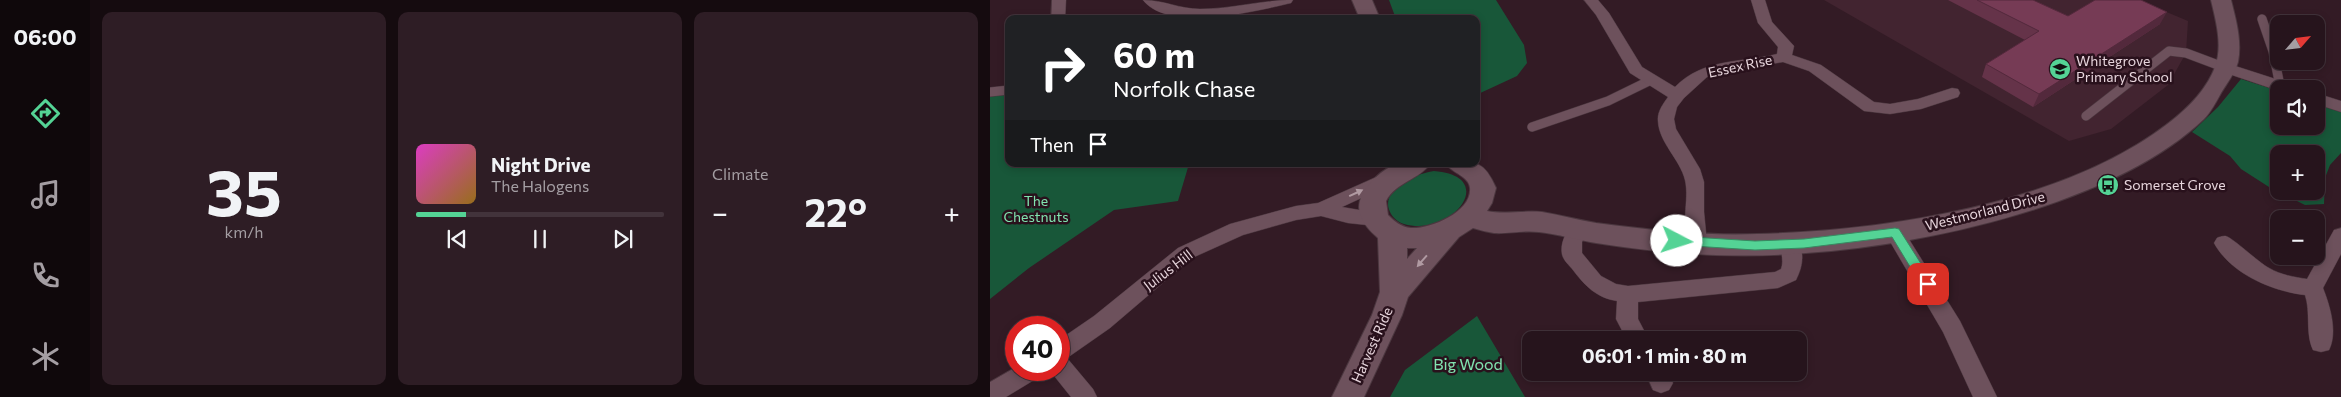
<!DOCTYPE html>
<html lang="en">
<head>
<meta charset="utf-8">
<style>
  body { margin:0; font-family:Commissioner,sans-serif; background:#2e1d25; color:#f1f3f6; height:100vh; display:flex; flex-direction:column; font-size:19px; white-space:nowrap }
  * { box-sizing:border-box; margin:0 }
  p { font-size:16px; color:#a49ea3 }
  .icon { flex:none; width:28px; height:28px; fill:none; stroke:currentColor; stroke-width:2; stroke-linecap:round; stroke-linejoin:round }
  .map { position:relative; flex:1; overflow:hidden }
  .sheet { display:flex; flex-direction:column; gap:12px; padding:12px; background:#150b0f; width:900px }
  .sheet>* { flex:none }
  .guide { position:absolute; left:15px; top:15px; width:475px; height:152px; border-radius:10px; box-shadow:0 2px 8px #0003,0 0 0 1px #42333b; background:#202124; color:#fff; overflow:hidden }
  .needle { width:32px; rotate:62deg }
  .controls { position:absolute; left:1280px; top:15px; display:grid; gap:10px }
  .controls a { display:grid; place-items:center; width:55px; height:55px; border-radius:10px; background:#26141c; box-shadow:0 2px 8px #0003,0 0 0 1px #42333b; font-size:25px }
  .speed { position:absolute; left:15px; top:316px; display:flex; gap:10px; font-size:25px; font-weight:700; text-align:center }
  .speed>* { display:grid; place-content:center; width:65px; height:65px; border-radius:50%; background:#26141c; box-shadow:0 2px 8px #0003,0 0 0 1px #42333b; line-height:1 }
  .speed .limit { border:8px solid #d22; background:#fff; color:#111 }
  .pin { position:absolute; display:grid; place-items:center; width:42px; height:42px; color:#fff; margin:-21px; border-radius:10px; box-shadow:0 2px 8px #0006 }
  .me { position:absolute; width:55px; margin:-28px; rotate:95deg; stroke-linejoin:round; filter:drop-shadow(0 0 4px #0008) }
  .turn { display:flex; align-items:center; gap:18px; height:105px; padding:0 25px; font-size:22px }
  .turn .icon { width:65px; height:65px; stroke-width:2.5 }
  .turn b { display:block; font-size:35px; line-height:42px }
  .then { display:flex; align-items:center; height:48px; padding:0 25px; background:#0003; gap:10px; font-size:19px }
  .big { font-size:38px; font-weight:700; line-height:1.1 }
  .sheet .card { flex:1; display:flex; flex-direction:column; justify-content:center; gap:8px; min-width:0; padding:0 18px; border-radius:10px; background:#2e1d25 }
  .sheet .dial { align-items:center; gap:0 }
  .dial b { font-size:65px; line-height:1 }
  .song { display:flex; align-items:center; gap:15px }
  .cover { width:60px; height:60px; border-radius:8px; background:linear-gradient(135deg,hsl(310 70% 55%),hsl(40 70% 35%)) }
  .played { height:5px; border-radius:2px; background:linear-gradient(90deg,#54d395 20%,#42333b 20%) }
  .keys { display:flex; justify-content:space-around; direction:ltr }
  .heat { display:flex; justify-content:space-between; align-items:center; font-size:28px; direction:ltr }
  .sheet .tiles { flex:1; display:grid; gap:12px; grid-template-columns:repeat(3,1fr) }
  .trip { position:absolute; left:532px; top:331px; width:285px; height:50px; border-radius:10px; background:#26141c; box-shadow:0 2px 8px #0003,0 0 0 1px #42333b; font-weight:700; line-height:50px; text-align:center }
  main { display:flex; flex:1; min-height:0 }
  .tab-bar { display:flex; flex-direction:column; width:90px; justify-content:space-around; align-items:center; background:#0f080b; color:#a49ea3 }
  .tab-bar .icon { width:35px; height:35px }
  .tab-bar .on { color:#54d395 }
  .tab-bar b { font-size:22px; color:#f1f3f6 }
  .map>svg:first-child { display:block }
</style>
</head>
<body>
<main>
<nav class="tab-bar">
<b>06:00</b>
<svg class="icon on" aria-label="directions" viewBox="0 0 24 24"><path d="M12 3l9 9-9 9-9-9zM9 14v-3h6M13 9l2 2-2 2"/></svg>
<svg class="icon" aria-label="music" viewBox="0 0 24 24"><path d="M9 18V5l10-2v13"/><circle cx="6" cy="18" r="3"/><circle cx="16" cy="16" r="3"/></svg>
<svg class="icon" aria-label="phone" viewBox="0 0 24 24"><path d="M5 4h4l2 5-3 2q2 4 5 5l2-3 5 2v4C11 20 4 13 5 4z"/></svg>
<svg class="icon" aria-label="climate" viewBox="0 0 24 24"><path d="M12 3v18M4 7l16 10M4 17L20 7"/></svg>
</nav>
<section class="sheet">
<div class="tiles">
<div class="card dial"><b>35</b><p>km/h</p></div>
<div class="card">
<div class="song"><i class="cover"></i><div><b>Night Drive</b><p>The Halogens</p></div></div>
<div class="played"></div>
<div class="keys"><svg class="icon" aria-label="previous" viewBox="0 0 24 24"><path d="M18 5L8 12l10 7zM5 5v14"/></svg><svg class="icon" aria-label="pause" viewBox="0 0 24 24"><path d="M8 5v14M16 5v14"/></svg><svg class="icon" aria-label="next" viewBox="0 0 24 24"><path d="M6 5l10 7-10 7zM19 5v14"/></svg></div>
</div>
<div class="card"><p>Climate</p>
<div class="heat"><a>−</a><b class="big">22°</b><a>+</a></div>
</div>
</div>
</section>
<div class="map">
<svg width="1351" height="397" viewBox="0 0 1351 397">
  <rect width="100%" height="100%" fill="#331b25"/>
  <!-- built -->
  <path fill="#422430" d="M834,0h314l50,21 -2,32 -18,32 -57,44 -42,12z"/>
  <!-- green -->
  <path fill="#185739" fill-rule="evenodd" d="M399,0h107l28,45 3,18 -10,13 -41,19v-76h-80z
    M1251,79l38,12v35h37v-22l25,8v41l-11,12 -5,13 -1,26 -19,1 -36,-18 -28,-18 -11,-13 -38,-24 26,-25zM1289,154h37v37h-37z
    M19,88v76h180l-11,37 -64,9 -85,58 -39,31v-210z
    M444,171c66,5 18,67 -30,53 -6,-2 -11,-6 -14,-12 -11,-22 27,-39 44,-41z
    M487,316l48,81h-135l15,-27z"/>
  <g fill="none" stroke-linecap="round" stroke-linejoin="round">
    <!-- lane casing -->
    <g stroke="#4b373f" stroke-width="10">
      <path id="lane" d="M1272,19l11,32 7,35
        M0,92l19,-2
        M1096,116l83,-65 17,2 40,15
        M542,127l76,-26 43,-21"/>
    </g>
    <!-- street casing -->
    <g stroke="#4b373f" stroke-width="1">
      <path id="street" d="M62,0h14l-1,19h-14z
        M153,0c21,0 36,9 57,9 32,0 61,-9 93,-9l-2,3c-34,8 -123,30 -148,-3z
        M594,0h14l11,13 33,54 33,20c28,-29 66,-24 102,-33l1,-7 -20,-24 -7,-23h14l7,22 22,24 -2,9 29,10 53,37 16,2 28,-5 34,-11 6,1 2,4 -2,4 -37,12 -31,5 -26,-3 -55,-40 -26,-9 -59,10 -17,5 -23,21 -7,9 -3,12 2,10 24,40 4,13v30l3,31 -3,5 -7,3 -7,-3c-11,-21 0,-47 -5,-68 -5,-21 -26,-37 -27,-59 -1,-9 5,-17 10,-24l-38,-24 -34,-58z
        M1236,63l68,22 2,4h-17v2l-59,-20 -2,-3 2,-3z
        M1326,93l25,8v11l-25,-8z
        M400,171l6,1 3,5 -3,5 -54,25 41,7 3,5 -3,5 -7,2 -28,-3 -27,-7 -25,4 -53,15 -51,23 -82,70 -43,30 26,31 4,8h-26l-20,-25 -1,-2h9v-30l35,-24 84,-68 52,-24 66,-18 22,-3z
        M588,222l7,2 3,5 -6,13v11l19,23 15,8 12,2 147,-14 6,-3c4,-10 -3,-21 2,-30l7,-3 7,3c8,14 6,27 -1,41l-18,8 -140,14v17l11,21h-22l-11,-21 1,-18c-20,-3 -32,-15 -44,-31 -4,-5 -10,-10 -11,-16 -2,-11 4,-21 9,-30z
        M905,226l7,2 58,93 37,76h-24l-30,-65 -58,-99 3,-5z
        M1351,228v26l-18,34c7,18 15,44 6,62l-8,2 -8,-2c-8,-17 -2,-37 -8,-55 -33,-4 -74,-21 -91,-52l3,-5c1,-1 6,-2 8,-2 6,0 34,27 44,32 12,7 25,9 38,11l27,-49z
        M26,367v3h26l-3,7 -33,20h-16v-15z
        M655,372h23l5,11 -4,7 -8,3 -8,-3z"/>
    </g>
    <!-- secondary casing -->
    <g stroke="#4b373f" stroke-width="2">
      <path id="secondary" d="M362,0h20l8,19h-20z
        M1221,0h20c5,20 11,41 7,62 -3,11 -11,21 -17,31 -5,9 -10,19 -17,26 -89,85 -278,126 -398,134 -70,6 -141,1 -210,-10 -19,-3 -38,-9 -57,-11 -16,-2 -31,2 -45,1 -7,-1 -14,-3 -21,-5l-14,9 -51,60 -6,18 -38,82h-32l40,-82 8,-23 -2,-54c-8,-7 -15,-14 -18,-25 -6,-18 19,-42 34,-48 9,-4 26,-2 36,-1 -10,15 -34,18 -44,37l2,14c6,6 13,12 23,13 19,1 61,-16 59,-40 -1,-12 -18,-15 -24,-24 30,-2 37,-5 50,24l-4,15 -5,8c18,4 37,-1 55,1 18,3 36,8 54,11 53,7 108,13 161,11 129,-3 305,-30 409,-109 20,-15 40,-34 49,-58 8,-21 1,-46 -4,-67zM417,248h10l-10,11z"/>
    </g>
    <!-- lane -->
    <use href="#lane" stroke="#6d515c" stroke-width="9"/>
    <!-- street -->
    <use href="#street" fill="#6d515c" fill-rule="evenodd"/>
    <!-- secondary -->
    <use href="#secondary" fill="#6d515c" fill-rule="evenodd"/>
  </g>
  <!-- wall -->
  <path fill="#653349" d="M958,0h85l35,16 92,8 -127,83 -51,-30 4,-13 39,-24z"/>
  <!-- shaded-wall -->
  <path fill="#53293c" d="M1177,12l-7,12 -127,83 6,-13z"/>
  <!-- building -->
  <path fill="#763b55" stroke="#53293c" d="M987,0h56l35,16 27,-16h46l26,12 -128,82 -53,-30 53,-33z"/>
  <!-- one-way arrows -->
  <defs><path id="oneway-solid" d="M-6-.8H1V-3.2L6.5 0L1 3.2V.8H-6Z" transform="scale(1.25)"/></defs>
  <g fill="#b09aa2">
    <use href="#oneway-solid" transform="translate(366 193) rotate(-25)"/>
    <use href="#oneway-solid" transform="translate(432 261) rotate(131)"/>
  </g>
  <!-- route -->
  <path fill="#54d395" stroke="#378961" d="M905,228l4,1 33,52 2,3 -2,4h-9l-31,-51 -88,11 -49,2 -78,-5 -6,-4 6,-5 78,5 49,-2z"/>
  <!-- icons -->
  <defs>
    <g id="school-disc" transform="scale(1.125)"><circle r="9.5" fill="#54d395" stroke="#29111c"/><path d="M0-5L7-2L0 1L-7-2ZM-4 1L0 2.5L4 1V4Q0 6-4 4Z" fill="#111"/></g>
    <g id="bus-disc" transform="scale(1.125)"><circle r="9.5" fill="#54d395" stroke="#29111c"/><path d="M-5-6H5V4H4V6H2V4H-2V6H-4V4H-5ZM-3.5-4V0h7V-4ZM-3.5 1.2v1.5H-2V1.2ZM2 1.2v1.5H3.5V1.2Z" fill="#111"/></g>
  </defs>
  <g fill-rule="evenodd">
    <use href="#school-disc" x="1070" y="69"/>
    <use href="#bus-disc" x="1118" y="185"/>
  </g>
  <g text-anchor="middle" stroke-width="5" stroke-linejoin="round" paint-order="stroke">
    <!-- poi labels -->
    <g font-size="14" fill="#e7d5dc" stroke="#29111c" text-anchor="start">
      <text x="1086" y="66">Whitegrove<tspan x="1086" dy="16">Primary School</tspan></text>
      <text x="1134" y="190">Somerset Grove</text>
    </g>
    <!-- street labels -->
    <g font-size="14" fill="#e7d5dc" stroke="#29111c">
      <text transform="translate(750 66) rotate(-12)" y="5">Essex Rise</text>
      <text transform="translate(995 211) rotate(-14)" y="5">Westmorland Drive</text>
      <text transform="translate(178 270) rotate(-37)" y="5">Julius Hill</text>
      <text transform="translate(382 345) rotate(-66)" y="5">Harvest Ride</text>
    </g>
    <!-- park labels -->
    <g font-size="14" fill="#81e3af" stroke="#29111c">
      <text x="46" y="206">The<tspan x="46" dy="16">Chestnuts</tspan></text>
    </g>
    <!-- near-park labels -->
    <g font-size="16" fill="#81e3af" stroke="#29111c">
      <text x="478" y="370">Big Wood</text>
    </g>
  </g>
</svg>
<div class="controls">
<a><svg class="needle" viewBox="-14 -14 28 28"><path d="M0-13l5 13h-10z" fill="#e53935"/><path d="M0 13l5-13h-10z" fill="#a49ea3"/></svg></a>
<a><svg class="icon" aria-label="sound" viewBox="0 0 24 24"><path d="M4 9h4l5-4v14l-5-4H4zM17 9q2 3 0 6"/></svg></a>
<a>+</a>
<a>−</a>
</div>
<div class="speed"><div class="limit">40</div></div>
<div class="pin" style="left:938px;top:284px;background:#d93025"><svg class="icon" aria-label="arrive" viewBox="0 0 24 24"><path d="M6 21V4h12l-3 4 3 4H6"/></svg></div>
<svg class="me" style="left:687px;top:241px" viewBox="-20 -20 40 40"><circle r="19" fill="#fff"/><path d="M0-13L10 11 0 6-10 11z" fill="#54d395"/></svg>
<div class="trip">06:01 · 1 min · 80 m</div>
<div class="guide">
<div class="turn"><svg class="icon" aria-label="right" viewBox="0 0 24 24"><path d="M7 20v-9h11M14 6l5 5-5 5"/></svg><div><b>60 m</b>Norfolk Chase</div></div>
<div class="then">Then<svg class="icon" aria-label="arrive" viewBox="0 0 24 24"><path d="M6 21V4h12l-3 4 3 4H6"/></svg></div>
</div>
</div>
</main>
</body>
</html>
